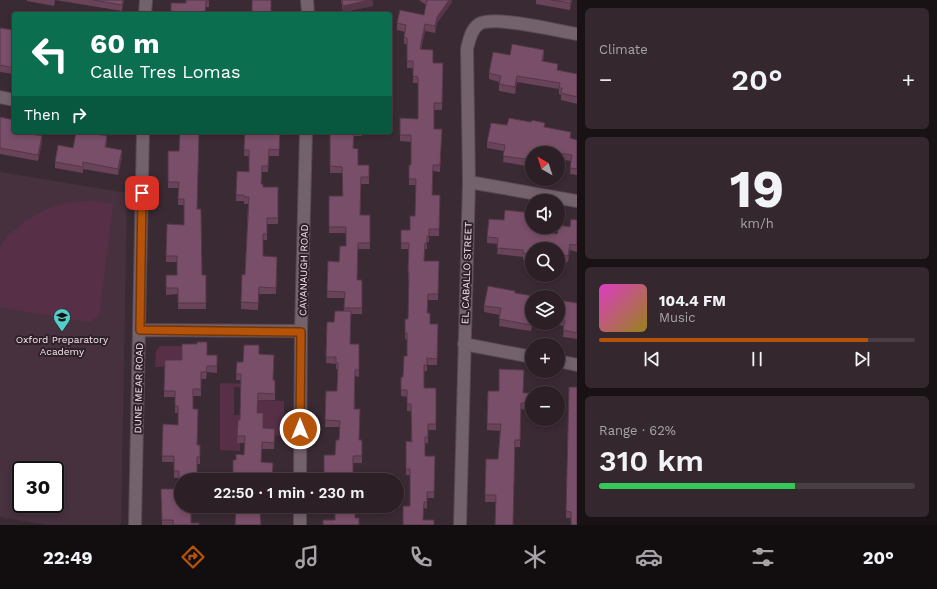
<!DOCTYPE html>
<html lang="en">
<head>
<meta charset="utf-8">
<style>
  body { margin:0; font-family:"Work Sans",sans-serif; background:#34282e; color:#f1f3f6; height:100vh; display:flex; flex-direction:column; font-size:15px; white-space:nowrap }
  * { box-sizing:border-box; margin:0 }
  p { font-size:13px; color:#a6a3a7 }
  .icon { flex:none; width:22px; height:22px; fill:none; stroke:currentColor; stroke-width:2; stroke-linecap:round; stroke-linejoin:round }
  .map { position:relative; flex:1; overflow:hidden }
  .panel { display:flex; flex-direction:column; gap:8px; padding:8px; background:#181215; width:360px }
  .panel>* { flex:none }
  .top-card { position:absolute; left:12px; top:12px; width:380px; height:122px; border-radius:4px; box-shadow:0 2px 6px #0003,0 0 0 1px #483e43; background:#0b6e4f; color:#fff; overflow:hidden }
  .needle { width:26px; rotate:321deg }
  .fabs { position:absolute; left:525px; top:146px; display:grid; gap:8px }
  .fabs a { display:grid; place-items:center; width:40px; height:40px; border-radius:50%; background:#2c2026; box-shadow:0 2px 6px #0003,0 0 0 1px #483e43; font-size:20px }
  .speed { position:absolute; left:12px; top:461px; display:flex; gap:8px; font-size:20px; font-weight:700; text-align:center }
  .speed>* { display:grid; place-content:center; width:52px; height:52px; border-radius:50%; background:#2c2026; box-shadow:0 2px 6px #0003,0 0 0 1px #483e43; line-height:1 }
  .speed .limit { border:2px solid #111; border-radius:6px; background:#fff; color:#111 }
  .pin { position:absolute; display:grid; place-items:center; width:34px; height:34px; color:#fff; margin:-17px; border-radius:8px; box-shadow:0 2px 6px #0006 }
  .me { position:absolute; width:44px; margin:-22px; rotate:0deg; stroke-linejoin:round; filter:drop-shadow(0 0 3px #0008) }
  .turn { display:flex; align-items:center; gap:14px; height:84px; padding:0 12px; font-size:18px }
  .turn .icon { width:52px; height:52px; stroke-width:2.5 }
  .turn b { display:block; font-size:28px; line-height:34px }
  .then { display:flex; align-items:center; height:38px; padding:0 12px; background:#0003; gap:8px; font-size:15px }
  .big { font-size:30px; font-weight:600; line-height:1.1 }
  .panel .card { flex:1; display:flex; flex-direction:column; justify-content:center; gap:6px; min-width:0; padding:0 14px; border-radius:6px; background:#34282e }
  .panel .dial { align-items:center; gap:0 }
  .dial b { font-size:52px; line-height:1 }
  .song { display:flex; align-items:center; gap:12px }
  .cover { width:48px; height:48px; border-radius:6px; background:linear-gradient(135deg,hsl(310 70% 55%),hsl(50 70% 35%)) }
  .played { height:4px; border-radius:2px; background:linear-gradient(90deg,#b45309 85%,#483e43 85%) }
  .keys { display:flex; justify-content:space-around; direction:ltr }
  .heat { display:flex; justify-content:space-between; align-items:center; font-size:22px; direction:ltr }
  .charge { height:6px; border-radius:3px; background:linear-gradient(90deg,#34c759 62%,#483e43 0) }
  .trip { position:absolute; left:174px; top:473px; width:230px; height:40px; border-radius:20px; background:#2c2026; box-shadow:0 2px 6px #0003,0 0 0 1px #483e43; font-weight:600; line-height:40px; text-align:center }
  .tabs { display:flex; height:64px; justify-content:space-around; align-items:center; background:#120d0f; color:#a6a3a7 }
  .tabs .icon { width:28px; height:28px }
  .tabs .current { color:#b45309 }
  .tabs b { font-size:18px; color:#f1f3f6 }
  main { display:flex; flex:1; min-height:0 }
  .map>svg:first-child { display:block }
</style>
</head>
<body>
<main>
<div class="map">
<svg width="577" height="525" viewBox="0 0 577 525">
  <rect width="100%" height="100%" fill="#3a2a33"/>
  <!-- built -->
  <path fill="#47313e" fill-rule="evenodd" d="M0,172l127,21 -6,332h-73l-48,-8zM21,470h34v34h-34z"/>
  <!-- green -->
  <path fill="#573048" d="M91,201l22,3 -14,111 -9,7 -90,-15v-61l9,-11 16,-14 22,-12 20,-6z
    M160,346h24l-2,20 -27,1 1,-16z
    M220,383l39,1 1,4 -26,-1v28l23,1 1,-16 26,1v35l-21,-1 -25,8h2v8l-20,-1z"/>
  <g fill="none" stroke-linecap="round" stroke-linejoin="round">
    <!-- minor casing -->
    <g stroke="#574951" stroke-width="14">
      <path id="minor" d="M307,0l1,14
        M145,14l1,-14
        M0,97l14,3
        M469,182l108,19
        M140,330l161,1
        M464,344l68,13
        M558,361l19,4
        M300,480l1,-149 5,-199
        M135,525l8,-393
        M300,525v-19
        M460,525l9,-343 -2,-133c2,-8 4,-20 12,-25 15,-9 79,7 98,10"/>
    </g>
    <!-- minor -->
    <use href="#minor" stroke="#73616b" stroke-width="12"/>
  </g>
  <!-- wall -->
  <path fill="#684359" d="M27,0h97l-2,11 -67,-11 -1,6 -27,-5z
    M209,0v7h-3l-20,-4z
    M341,0h32v6l-30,6z
    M419,0h33v2l-15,21 -2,10 -10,-2 -4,18 12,14h10l-1,47h-8v19h8l-2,43 -7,-1 -1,24h8l-1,41h-10v6h-2v7h-2l-1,12h15l-1,39h-10l-1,13 3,11h8l-1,41h-10v6h-3v17h12v42h-8v13h-3v13h10l-1,42h-7v11l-3,-1 -21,17 7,-19v-31h-4v-34l5,1v-31h-4v-14l-6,-1v-19h2l4,-21v-16l-2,-1v-20h3l1,-40h-1v-30h-7v-19h9l5,-14 1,-31h-7v-20h2v-23l-11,-1v-23l18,1v-36h-5v-15h-6v-24h-3v-7l1,-5 -8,-2v-7l27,-8 2,-10z
    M536,0h36l-2,10 -34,-6z
    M0,28l14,2v44l-14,-2z
    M510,55l34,2 -1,4 15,9 19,4v30l-16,-4v-5l-2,-1v-5l-42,-7 -2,12 -16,-3v-9l-10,-3v-6z
    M0,117l42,25 -4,19 -38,-7z
    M507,125l38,2 26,12 6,1v35l-7,-1 1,-13 -13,-2v-6h-26v14l-29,-5 1,-11 -17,-3v-6z
    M245,132h35l-1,24h-10l-1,16h-6l-1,12 2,3h15v37h-11v16h-4v16l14,1 -1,37h-17l-1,16 -17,-1v-7l4,-27 3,-71h-4v-3h-8v-6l13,-23v-16h-5z
    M330,132h32v4h-8l-1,12 5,17h11v19h-8l-1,31h10v34h-12l-1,31h5v34h-11l-1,30h9v33l-4,-1v33l4,31h3v23h-9l-29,17 11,-25 4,-15 1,-13h-15l1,-36h11l1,-22h-2v-5l-10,-1 1,-41h7l10,-11v-13h-17l1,-37 11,1 7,-16v-13h-17v-37h13v-23h-12z
    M107,143l-1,4 16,10 -4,18 -35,-6v4l-28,-5v-6l18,-14z
    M168,151h11l18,58 5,66h4v34h-28v-15l-12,1v-20h11v-13h-11v-20l18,-17v-20h-6v-17h-10z
    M577,220v32l-7,-2 -2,12 -10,-1v-12h-26v12l-9,-1v-3l-26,-3 1,-10 -11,-1v-6l45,-10h7l-1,2 2,2 17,3 13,-7z
    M515,293l17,4v26h1l-2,8 -32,-5 1,-11 -16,-3v-6z
    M558,300l19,3v36l-14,-2 1,-11 -19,-3h13z
    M259,354l14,26h2v20h-17l-1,13 6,15 12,1 -1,20h-12l-1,13 12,7 -1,11h-39l3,-20 8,-5v-12h-7l1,-23h2l1,-40h-5l1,-18h6z
    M217,355v18l-10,-1 -1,7h-5v17h-8v13l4,36h3v19h-3l-16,42h22v2h-12v15l8,2h-37l-1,-36h18v-11h-5v-16h-12l1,-38 15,1v-12h-3v-16h-11v-6l18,-31z
    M569,387l2,131h-5z
    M488,391l42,2v17l-9,-1 -1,38h-5l-20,55h-10l1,-43h12l2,-28 -13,-1z"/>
  <!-- shaded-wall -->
  <path fill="#553749" d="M123,0h1l-2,11v-6z
    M369,0h4v6l-30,6v-6z
    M449,0h3v2l-15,21 -2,10v-7l2,-9z
    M571,0h1l-2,10v-7z
    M425,24v7l-5,25v-7z
    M544,50v7l-2,10v-6z
    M517,76v6l-2,12v-7z
    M42,136v6l-4,19v-6z
    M107,136v7l-2,11v-7z
    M122,150v7l-4,18v-6z
    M570,244v6l-2,12v-6z
    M532,321v2h1l-2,8z"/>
  <!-- building -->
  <path fill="#794e68" stroke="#553749" d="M93,0h30l-1,5z
    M186,0h23v1h-3l-1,13h-34v-11h15z
    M252,0h19v14h-19z
    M342,0h27l-26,6z
    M427,0h22l-12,17 -2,9 -10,-2 -5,25 13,1v13h10l-1,40h-8v26h8l-2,36h-7l-1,30h8l-1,34h-10v7h-2v7h-2l-1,18h15l-1,33h-10l-1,19h3v11h8l-1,35 -10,-1v7h-3v23h12v36h-8v13h-3v19h10l-1,36h-7v10h-3l-1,18h11v5h-31v-19h7v-37h-4v-28l6,1 -1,-38h-4v-14h-6v-13h2l1,-21h3v-23h-2v-14h3l1,-47h-1l1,-29h-8v-13h9v-14h5l1,-37h-7v-14h2v-30h-11v-17l18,1v-42l-5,-1v-15h-6v-23l-3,-1 2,-12 -9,-2 3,-13 24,5z
    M551,0h20l-1,3z
    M0,28l14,2v38l-14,-3z
    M512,44l32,6 -2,11 16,3 -1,6 20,4v23l-16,-4 1,-5h-3l1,-5 -43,-7 -2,11 -16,-3 2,-8 -12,-3 4,-21 17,3z
    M0,117l14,3v12h12v1l16,3 -4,19 -38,-7z
    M509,118l22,4 1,-2 13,3 -1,4 27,5 -1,6 7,2v29l-7,-1 2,-13 -36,-6v4h-4v7l-29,-4 2,-11 -18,-3 4,-19 16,2z
    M76,132h8l23,4 -2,11 17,3 -4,19 -35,-7v5l-28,-5 3,-17 15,3z
    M180,132h19l-2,77h4l1,66h4v28h-28v-15h-12v-13h11v-19h-11l1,-32 17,1v-26h-6l1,-17h-11v-31h11z
    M245,132h35l-1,18 -10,-1 -1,17h-6l-1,18h2v3h15v31h-11v16h-4v22l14,1 -1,31 -17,-1 -1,16 -17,-1 1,-28 3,1 4,-78h-5v-2h-8l1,-24 12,1v-22h-5z
    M330,132h24l-1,16 5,1v16h11v12h-8l-1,38h10v28h-12l-1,37h5v28h-18l1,-16 -18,-1 1,-30 11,1 1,-16h6v-19h-17v-31h14l-1,-29 -12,-1z
    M505,210l27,3v14h6l-1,2 3,1v1l17,3 2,-9 11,2 1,-8 6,1v25l-7,-1 -2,12 -10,-2v-5h-15l-7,-1v1h-4v6l-9,-2v-3l-26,-2 1,-10 -11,-1 2,-18 15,1z
    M488,286l27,5v2l25,4h-8v24l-1,4 -32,-6 2,-11 -17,-2z
    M558,300l19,3v30l-14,-3 2,-10 -7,-1z
    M335,311h16l-1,33h9v26h-4l-1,39h6l-1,31h3v16h-9v18h14v6h-43v-25h11l1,-15h3l1,-19 -15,-1 1,-29h11l1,-28h-2v-6h-10l1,-35h7z
    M197,342h10v13h10v11h-10l-1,6h-5v17h-8v20h5l-1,36h3v12h-3v23h-16v26h10v17h8v2h-26v-5h-11l-1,-31h18v-18h-5v-15h-12l1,-32 15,1v-19h-3v-15h-11l1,-31h17v-16h15z
    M244,345h15v9l15,1 -1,25h2v14l-17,-1 -1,20h6v15l12,1 -1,14 -12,-1 -1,20 12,1 -1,17h-39v-20h3v-6l8,1 1,-19h-8l1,-16h2l1,-46h-5l1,-12h6z
    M499,369l25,1 -1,23h7v10h-9l-1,37h-5l-2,85h-18l1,-30h-11l1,-36h12l3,-35h-14l1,-33h11z
    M569,387h8v138h-6v-13l-5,-1z
    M236,506h19v7h5l1,12h-26z
    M335,506h20v12h4v7h-36v-5h12z"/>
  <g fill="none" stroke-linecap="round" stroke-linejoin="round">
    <!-- route casing -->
    <g stroke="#753606" stroke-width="10">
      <path id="route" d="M142,193l-2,137 161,2 -1,97"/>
    </g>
    <!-- route -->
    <use href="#route" stroke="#b45309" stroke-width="7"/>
  </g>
  <!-- icons -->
  <defs>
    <g id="school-pin" transform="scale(0.9)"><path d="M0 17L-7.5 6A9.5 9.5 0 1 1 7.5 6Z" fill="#53cdca" stroke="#302029"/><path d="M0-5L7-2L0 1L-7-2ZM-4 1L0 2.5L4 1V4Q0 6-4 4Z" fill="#111"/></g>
  </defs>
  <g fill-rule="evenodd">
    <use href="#school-pin" x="62" y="317"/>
  </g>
  <g text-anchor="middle" stroke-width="4" stroke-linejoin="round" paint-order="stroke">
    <!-- street labels -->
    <g font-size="10" fill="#f1e6ec" stroke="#302029">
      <text transform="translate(303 270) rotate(-89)" y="4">CAVANAUGH ROAD</text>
      <text transform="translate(466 273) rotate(-88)" y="4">EL CABALLO STREET</text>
      <text transform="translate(138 388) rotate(-89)" y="4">DUNE MEAR ROAD</text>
    </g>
    <!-- poi labels -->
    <g font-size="10" fill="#f1e6ec" stroke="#302029">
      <text x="62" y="343">Oxford Preparatory<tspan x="62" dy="12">Academy</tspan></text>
    </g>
  </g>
</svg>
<div class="fabs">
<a><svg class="needle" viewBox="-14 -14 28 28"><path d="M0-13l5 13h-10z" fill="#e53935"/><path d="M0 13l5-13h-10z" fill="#a6a3a7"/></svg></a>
<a><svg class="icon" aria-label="sound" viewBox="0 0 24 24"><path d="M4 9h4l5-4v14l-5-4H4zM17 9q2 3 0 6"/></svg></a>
<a><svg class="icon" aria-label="search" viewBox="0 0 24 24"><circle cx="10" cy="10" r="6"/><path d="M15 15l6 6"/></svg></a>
<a><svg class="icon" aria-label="layers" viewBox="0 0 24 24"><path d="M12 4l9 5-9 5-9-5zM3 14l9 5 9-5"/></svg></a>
<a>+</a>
<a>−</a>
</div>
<div class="speed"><div class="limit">30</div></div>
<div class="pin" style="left:142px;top:193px;background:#d93025"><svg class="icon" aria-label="arrive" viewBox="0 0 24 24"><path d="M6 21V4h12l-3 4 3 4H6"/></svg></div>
<svg class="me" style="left:300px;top:429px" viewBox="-20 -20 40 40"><circle r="17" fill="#b45309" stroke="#fff" stroke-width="3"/><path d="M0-11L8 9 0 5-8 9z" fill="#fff"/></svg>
<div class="trip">22:50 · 1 min · 230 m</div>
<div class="top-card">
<div class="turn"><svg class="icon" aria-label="left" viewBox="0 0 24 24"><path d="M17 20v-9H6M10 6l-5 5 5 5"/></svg><div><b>60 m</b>Calle Tres Lomas</div></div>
<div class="then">Then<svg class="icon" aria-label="right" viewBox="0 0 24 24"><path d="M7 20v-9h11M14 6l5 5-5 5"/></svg></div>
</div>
</div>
<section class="panel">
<div class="card"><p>Climate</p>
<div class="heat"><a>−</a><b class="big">20°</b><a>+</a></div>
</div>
<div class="card dial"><b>19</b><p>km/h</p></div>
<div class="card">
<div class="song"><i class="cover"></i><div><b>104.4 FM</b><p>Music</p></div></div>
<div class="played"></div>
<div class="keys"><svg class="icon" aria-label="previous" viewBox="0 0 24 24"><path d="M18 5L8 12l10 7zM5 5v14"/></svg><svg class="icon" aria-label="pause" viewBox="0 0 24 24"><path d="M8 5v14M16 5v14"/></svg><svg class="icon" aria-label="next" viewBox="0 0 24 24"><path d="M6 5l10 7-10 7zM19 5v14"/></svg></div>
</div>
<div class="card"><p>Range · 62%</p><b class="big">310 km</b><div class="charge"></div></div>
</section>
</main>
<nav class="tabs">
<b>22:49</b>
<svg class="icon current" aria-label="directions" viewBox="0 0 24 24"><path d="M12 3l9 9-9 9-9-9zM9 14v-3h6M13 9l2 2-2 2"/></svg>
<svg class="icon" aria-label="music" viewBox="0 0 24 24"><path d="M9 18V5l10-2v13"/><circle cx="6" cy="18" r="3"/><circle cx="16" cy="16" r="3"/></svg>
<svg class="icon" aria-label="phone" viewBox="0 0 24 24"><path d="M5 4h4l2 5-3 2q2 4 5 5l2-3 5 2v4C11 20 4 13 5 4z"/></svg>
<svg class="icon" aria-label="climate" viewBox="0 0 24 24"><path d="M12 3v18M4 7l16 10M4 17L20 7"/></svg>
<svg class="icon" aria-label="car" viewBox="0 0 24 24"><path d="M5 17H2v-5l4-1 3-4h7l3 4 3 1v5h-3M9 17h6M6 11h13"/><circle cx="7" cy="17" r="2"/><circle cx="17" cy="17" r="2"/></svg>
<svg class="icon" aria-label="filters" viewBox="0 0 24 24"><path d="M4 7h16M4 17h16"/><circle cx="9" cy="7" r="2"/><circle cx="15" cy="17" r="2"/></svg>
<b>20°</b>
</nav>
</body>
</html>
